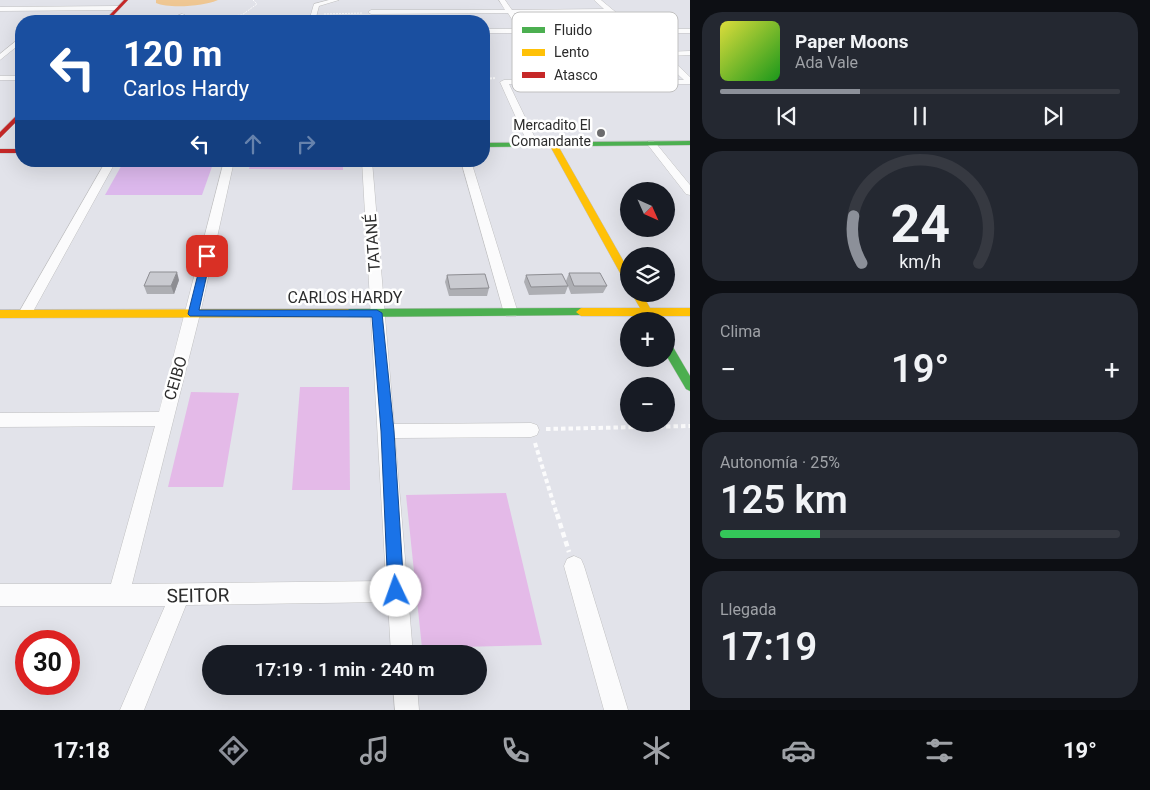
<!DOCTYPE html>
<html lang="es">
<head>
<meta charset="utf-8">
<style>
  body { margin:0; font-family:Roboto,sans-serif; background:#242831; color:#f1f3f6; height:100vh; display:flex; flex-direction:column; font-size:19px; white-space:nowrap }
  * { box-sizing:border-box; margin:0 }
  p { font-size:16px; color:#9ea1a6 }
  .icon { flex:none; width:28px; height:28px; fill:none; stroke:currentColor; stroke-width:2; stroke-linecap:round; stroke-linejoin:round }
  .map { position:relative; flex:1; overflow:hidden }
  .drawer { display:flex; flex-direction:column; gap:12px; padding:12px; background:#0d0f14; width:460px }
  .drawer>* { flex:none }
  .guide { position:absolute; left:15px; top:15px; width:475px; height:152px; border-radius:20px; box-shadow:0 5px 20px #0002; background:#1a4fa0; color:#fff; overflow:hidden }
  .needle { width:32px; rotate:135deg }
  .fabs { position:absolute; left:620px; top:182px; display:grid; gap:10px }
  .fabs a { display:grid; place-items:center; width:55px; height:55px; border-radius:50%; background:#171b24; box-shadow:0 5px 20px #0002; font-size:25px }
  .speed { position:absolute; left:15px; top:630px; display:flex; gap:10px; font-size:25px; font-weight:700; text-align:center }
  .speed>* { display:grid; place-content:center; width:65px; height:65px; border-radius:50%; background:#171b24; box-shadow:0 5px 20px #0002; line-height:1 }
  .speed .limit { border:8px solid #d22; background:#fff; color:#111 }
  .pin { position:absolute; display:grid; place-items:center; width:42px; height:42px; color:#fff; margin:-21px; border-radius:10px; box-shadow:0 2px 8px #0006 }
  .me { position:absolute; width:55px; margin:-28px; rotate:357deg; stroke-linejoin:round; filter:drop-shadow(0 0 4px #0008) }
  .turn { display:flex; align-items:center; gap:18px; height:105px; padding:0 25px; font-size:22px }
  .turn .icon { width:65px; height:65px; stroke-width:2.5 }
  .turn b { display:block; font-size:35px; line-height:42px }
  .lanes { display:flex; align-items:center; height:48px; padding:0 25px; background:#0003; justify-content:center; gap:25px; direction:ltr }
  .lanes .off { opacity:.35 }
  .big { font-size:38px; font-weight:600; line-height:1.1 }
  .drawer .card { flex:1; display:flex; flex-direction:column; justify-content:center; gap:8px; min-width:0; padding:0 18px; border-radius:20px; background:#242831 }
  .drawer .dial { align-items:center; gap:0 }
  .dial svg { height:130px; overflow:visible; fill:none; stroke:#363941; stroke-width:7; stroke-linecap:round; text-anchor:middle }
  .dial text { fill:#f1f3f6; stroke:none }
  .song { display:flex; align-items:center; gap:15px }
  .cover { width:60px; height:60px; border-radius:8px; background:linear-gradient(135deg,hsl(60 70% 55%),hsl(120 70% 35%)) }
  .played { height:5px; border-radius:2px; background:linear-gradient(90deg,#8c9099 35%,#363941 35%) }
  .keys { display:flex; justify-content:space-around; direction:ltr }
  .heat { display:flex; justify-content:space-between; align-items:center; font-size:28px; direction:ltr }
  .charge { height:8px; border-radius:4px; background:linear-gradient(90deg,#34c759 25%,#363941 0) }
  .trip { position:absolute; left:202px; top:645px; width:285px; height:50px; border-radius:25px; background:#171b24; box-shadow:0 5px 20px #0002; font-weight:600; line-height:50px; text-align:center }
  .menu { display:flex; height:80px; justify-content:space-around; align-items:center; background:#090b0e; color:#9ea1a6 }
  .menu .icon { width:35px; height:35px }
  .menu .selected { color:#8c9099 }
  .menu b { font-size:22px; color:#f1f3f6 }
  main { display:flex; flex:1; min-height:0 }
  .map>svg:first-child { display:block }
</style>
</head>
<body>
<main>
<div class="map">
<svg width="690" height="710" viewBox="0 0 690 710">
  <rect width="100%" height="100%" fill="#e2e3ea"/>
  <!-- green -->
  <path fill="#e4bae8" d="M251,161h92v9l-94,-1z
    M300,387h49l1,103h-58z
    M191,392l48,1 -16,94h-55z
    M506,493l36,152 -120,3 -16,-153z"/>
  <!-- pitch -->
  <path fill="#dcb8ec" d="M124,161h90l-12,34h-97z"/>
  <!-- water -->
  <path fill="#efc793" d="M156,0h62c-12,6 -49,9 -62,3z"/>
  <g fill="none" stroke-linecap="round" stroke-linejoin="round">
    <!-- lane casing -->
    <g stroke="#c0c0c1" stroke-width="1">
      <path id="lane" d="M182,14l3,1 -17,6h-4z"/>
    </g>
    <!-- street casing -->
    <g stroke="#c0c0c1" stroke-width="1">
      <path id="street" d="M329,0h10l-20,6 -4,15h-6l5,-17z
        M499,0h6l7,10 92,-1 -10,-9h7l35,29h54v4h-49l23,19 26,-1v4l-22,1 22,21v7h-181l29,60 -5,3 -5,-3 -28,-62 4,-2h42l-25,-47h-37v-4h34l-10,-16 -137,1 -3,-2 3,-2h134zM514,13h95l19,16h-103zM528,33h105l51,47h-130z
        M0,7l118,-1 3,2 -3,2 -118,1z
        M21,37v6l-21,17v-6z
        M0,76h21v4h-21z
        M648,141h6l36,44v10l-4,-1 -38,-49z
        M106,161h10l-86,156h-10l-2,-3z
        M224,161h10l-34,153 -68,270 254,-3 -24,-420h10l22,263 137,-1 6,2 2,5 -2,5 -6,2 -136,1 18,216h-22l-3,-52 -202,3 -42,105h-24l45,-104h-165v-22h111l44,-158 -155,1v-14l159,-1z
        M461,161h10l47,152 -2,3h-10l-2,-3z
        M574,556l7,3 3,7 44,144h-24l-40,-144 3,-7z
        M393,686h24l2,24h-24z"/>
    </g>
    <!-- fast casing -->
    <g stroke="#c0c0c1" stroke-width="1">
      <path id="fast" d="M690,141v4l-206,2v-4z
        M581,308l4,1 1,3 -1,3 -237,2 -5,-4 5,-4z
        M666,341l4,1 20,34v15l-4,-2 -20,-34z"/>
    </g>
    <!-- slow casing -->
    <g stroke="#c0c0c1" stroke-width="1">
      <path id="slow" d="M550,142l7,2 72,127v12l-5,-3 -75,-136z
        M632,294h10l8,14h40v8h-36l3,5h-10l-3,-5h-63l-5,-4 5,-4h59z
        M348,309l5,4 -5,4 -348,1v-8z"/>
    </g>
    <!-- jam casing -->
    <g stroke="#c0c0c1" stroke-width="1">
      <path id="jam" d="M124,0h4l-20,21h-4z
        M21,111v6l-21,21v-6z
        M0,149h21v4h-21z"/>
    </g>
    <!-- path-far3 -->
    <path stroke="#fbfbfc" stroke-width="1" stroke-dasharray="2 1" stroke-linecap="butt" d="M324,14l39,-1
      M215,21l4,-4 23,-2 15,-11 -4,-4"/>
    <!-- path-far2 -->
    <path stroke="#fbfbfc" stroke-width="2" stroke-dasharray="2 1" stroke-linecap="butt" d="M484,79l11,-1"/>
    <!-- path-far1 -->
    <path stroke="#fbfbfc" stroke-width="4" stroke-dasharray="4.5 3" stroke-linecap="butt" d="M546,429l144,-3
      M535,443l22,72"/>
    <!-- path -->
    <path stroke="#fbfbfc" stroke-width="4.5" stroke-dasharray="5.5 4" stroke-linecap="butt" d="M557,514l12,38"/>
    <!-- lane -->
    <use href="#lane" fill="#fbfbfc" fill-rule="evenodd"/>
    <!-- street -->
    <use href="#street" fill="#fbfbfc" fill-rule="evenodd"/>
    <!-- fast -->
    <use href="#fast" fill="#4caf50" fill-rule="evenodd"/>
    <!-- slow -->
    <use href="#slow" fill="#ffc107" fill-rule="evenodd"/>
    <!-- jam -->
    <use href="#jam" fill="#c62828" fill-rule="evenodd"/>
  </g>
  <!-- wall -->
  <path fill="#adaeb3" d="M569,273l38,13 -4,7 -32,1 -5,-13z
    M447,275l42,13 -2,8h-38l-4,-14z
    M526,275l42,11 -3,8 -36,1 -5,-13z
    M179,280l-5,14h-27l-3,-8z"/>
  <!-- shaded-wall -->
  <path fill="#8d8d92" d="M177,272l2,8 -5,14 -3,-8z"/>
  <!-- building -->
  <path fill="#c9cad0" stroke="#8d8d92" d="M150,272h27l-6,14h-27z
    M569,273h31l7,13h-33z
    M485,274l4,14 -39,1 -3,-14z
    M562,274l6,12 -37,1 -5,-12z"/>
  <!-- route -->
  <path fill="#1a73e8" stroke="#114b97" d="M203,254l8,2 -12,54h178l5,3 12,118 10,160 -2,6 -6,2 -5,-2 -3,-6 -7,-160 -9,-114 -182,-1 -2,-2z"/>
  <!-- markers -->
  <circle fill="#6c6c6e" stroke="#fff" stroke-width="2" cx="601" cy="133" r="5"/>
  <g text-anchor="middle" stroke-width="5" stroke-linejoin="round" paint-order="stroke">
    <!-- far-poi labels -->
    <g font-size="14" fill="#2c2c2c" stroke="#fff" text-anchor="end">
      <text x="591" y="130">Mercadito El<tspan x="591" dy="16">Comandante</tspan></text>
    </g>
    <!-- street labels -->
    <g font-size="16" fill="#2c2c2c" stroke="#fff">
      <text transform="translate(372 243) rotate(-94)" y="6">TATANÉ</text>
      <text x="345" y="303">CARLOS HARDY</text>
      <text transform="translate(175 378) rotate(-74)" y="6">CEIBO</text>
    </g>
    <!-- near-street labels -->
    <g font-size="19" fill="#2c2c2c" stroke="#fff">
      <text transform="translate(198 595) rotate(-1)" y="7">SEITOR</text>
    </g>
  </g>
  <!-- legend -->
  <rect x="512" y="12" width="166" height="80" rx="8" fill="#fff" stroke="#c0c0c0" stroke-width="1"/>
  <rect x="522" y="27" width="23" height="6" fill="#4caf50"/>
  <rect x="522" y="49" width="23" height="7" fill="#ffc107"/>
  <rect x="522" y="72" width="23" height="6" fill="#c62828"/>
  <g font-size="14" fill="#2c2c2c">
    <text x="554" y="35">Fluido</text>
    <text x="554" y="57">Lento</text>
    <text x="554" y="80">Atasco</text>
  </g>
</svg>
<div class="fabs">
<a><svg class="needle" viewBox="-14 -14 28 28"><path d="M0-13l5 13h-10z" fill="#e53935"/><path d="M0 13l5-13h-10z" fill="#9ea1a6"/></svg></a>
<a><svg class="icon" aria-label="layers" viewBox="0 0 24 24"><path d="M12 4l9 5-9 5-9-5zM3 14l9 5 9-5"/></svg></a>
<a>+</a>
<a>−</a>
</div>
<div class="speed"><div class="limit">30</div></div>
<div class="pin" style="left:207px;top:256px;background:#d93025"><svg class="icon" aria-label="arrive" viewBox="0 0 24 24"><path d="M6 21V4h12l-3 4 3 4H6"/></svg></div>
<svg class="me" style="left:396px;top:591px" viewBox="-20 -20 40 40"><circle r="19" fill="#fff"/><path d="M0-13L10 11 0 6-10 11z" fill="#1a73e8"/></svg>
<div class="trip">17:19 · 1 min · 240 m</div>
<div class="guide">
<div class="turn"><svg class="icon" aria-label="left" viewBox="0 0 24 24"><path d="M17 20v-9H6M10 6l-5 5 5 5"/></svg><div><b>120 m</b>Carlos Hardy</div></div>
<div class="lanes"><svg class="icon" aria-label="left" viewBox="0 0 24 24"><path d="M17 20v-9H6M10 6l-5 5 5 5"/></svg><svg class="icon off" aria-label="ahead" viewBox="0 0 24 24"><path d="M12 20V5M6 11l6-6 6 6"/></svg><svg class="icon off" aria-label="right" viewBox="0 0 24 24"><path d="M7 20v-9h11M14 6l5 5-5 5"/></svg></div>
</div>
</div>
<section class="drawer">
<div class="card">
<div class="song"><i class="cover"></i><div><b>Paper Moons</b><p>Ada Vale</p></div></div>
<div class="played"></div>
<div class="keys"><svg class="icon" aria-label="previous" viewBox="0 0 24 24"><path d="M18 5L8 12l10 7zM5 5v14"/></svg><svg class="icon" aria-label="pause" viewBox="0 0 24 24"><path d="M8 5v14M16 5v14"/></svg><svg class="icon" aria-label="next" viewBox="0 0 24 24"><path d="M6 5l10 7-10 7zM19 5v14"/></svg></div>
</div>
<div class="card dial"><svg viewBox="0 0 100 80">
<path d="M14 69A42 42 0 1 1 86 69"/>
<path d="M14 69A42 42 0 0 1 9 40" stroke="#8c9099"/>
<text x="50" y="56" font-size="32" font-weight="700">24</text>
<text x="50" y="72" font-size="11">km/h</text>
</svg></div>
<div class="card"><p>Clima</p>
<div class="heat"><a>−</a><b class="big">19°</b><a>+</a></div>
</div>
<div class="card"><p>Autonomía · 25%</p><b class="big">125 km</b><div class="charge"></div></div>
<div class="card"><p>Llegada</p><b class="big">17:19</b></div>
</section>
</main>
<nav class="menu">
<b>17:18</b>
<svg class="icon selected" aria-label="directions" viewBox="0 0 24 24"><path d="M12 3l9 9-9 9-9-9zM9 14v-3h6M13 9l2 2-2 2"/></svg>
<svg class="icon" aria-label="music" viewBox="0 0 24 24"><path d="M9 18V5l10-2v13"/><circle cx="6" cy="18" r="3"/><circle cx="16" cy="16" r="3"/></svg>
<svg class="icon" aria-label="phone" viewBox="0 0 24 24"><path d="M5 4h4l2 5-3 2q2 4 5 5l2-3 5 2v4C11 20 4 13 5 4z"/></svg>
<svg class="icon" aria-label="climate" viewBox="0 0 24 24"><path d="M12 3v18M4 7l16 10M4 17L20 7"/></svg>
<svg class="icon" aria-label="car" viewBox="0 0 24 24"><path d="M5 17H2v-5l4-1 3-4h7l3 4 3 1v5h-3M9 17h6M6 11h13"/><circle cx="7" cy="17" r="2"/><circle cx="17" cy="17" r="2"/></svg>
<svg class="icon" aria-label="filters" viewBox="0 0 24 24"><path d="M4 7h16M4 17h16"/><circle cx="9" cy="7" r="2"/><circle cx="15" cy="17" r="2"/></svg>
<b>19°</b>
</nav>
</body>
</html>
